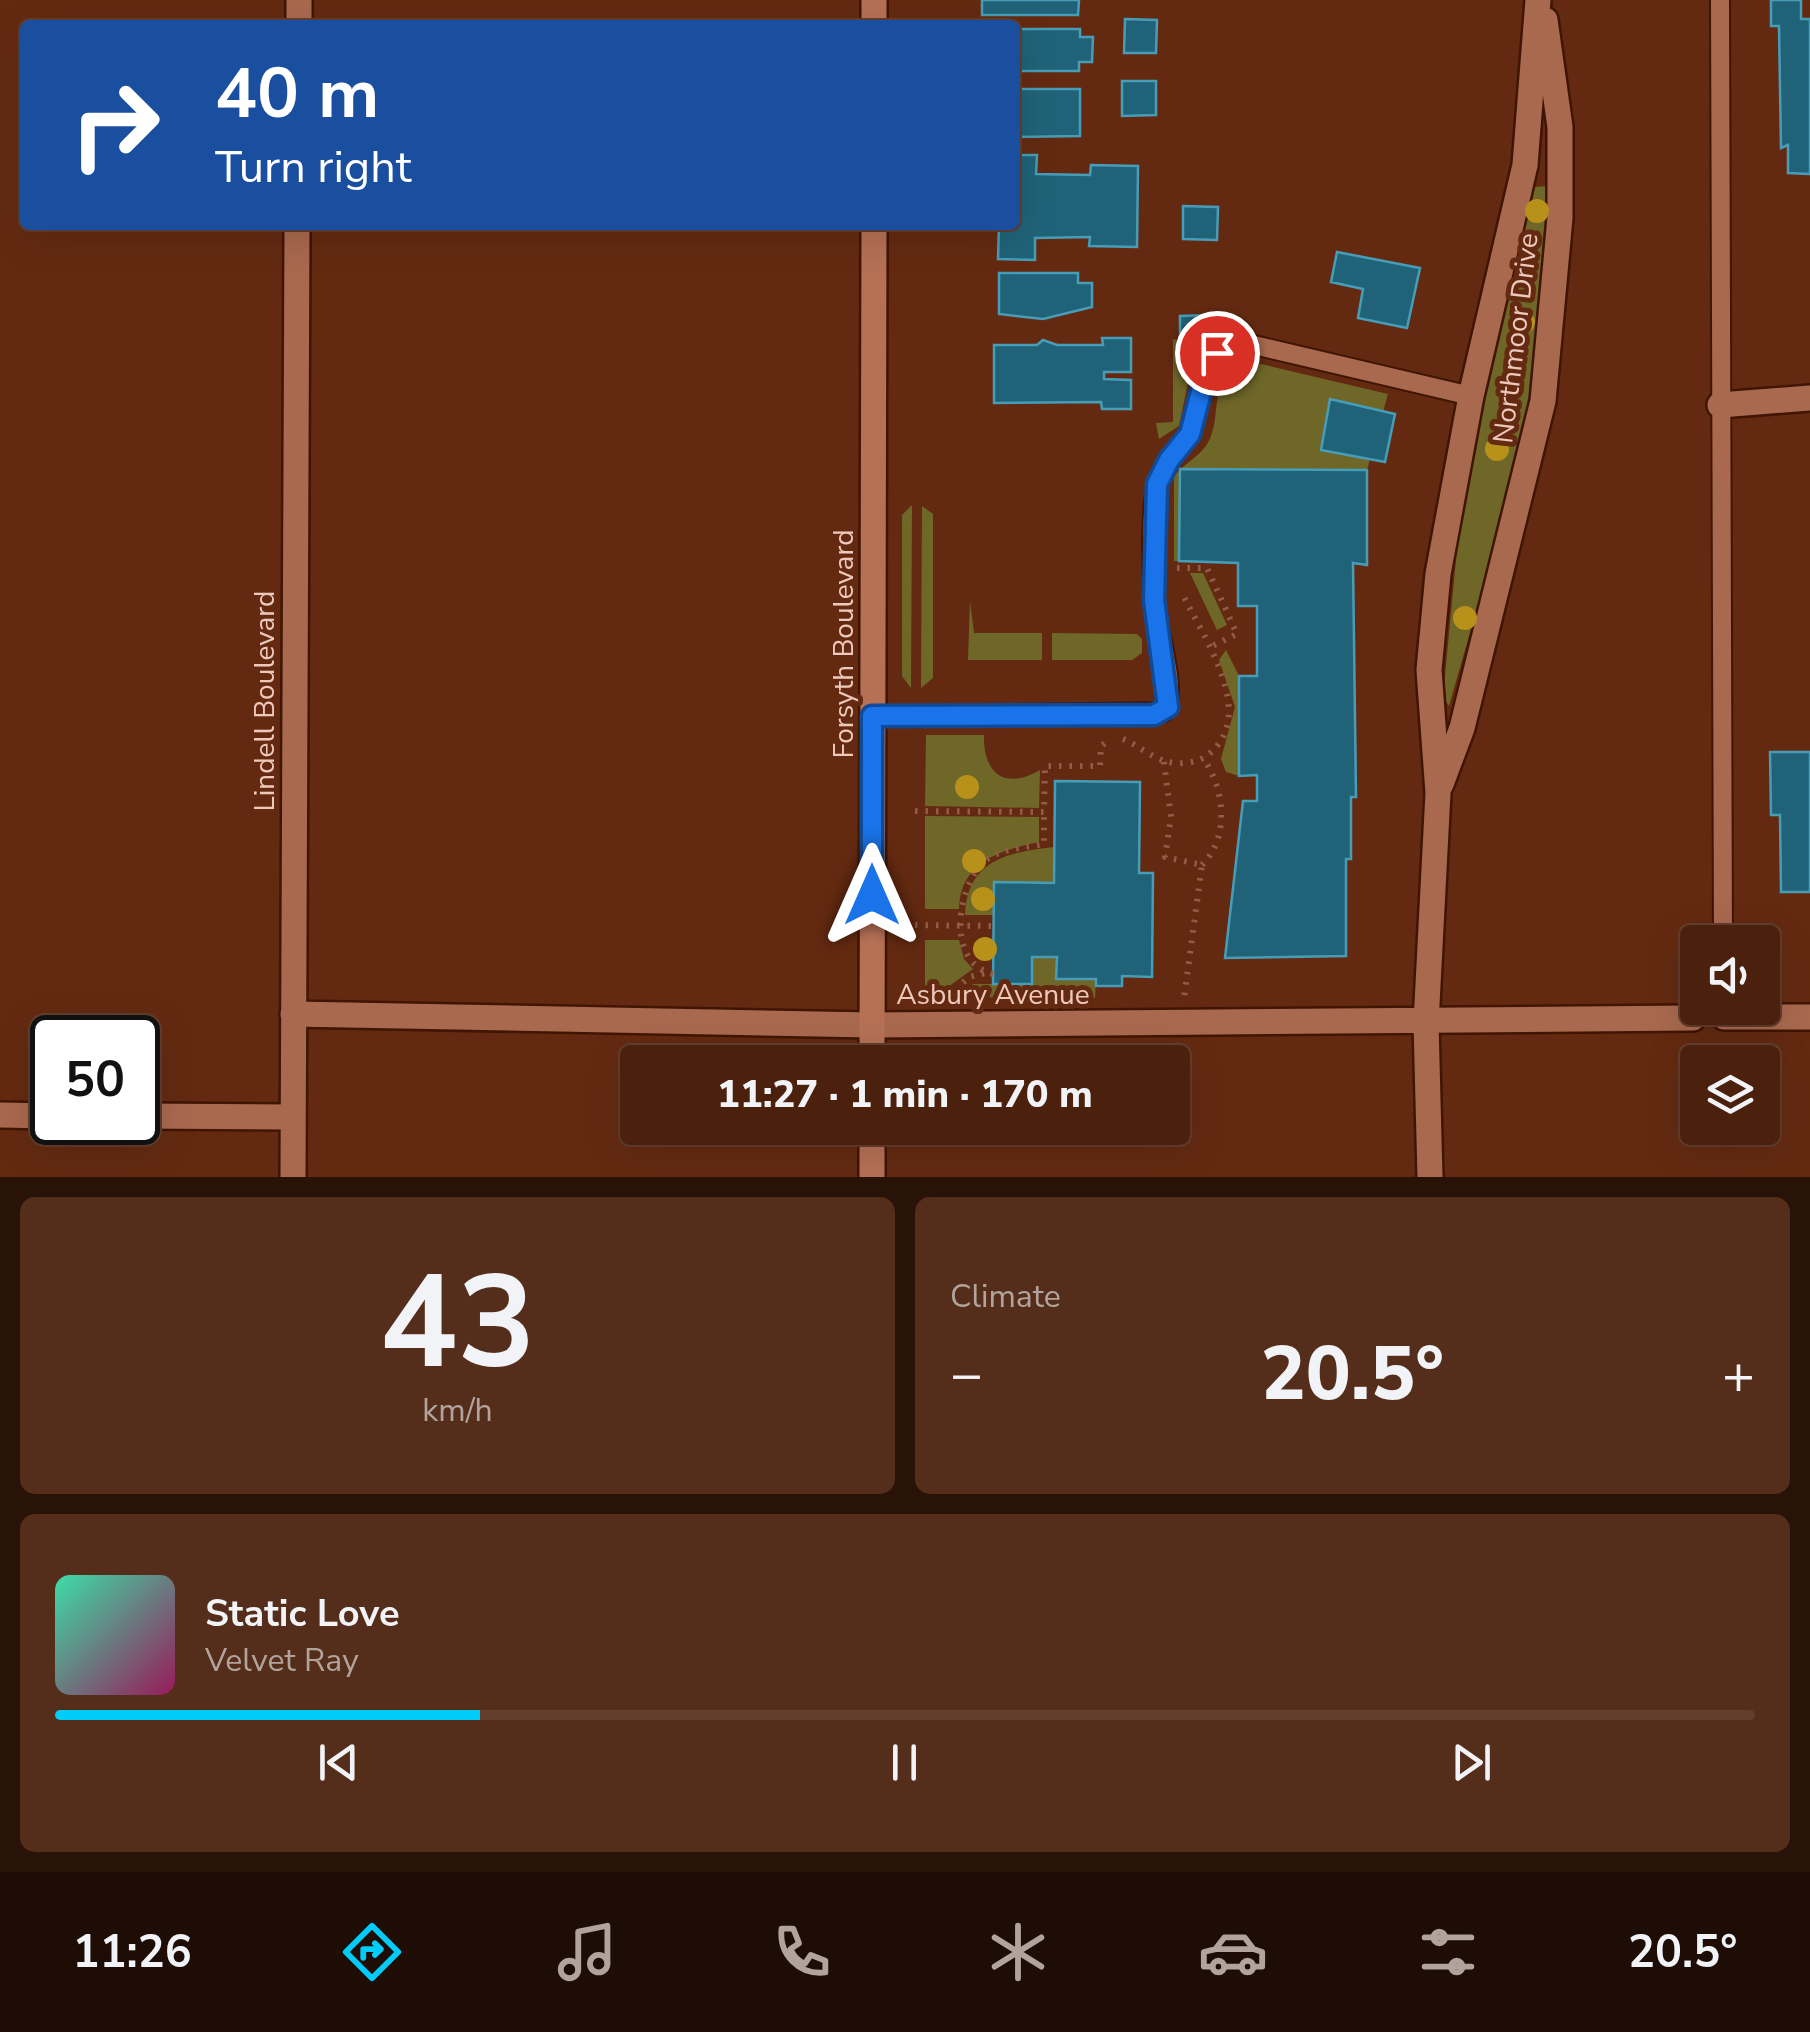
<!DOCTYPE html>
<html lang="en">
<head>
<meta charset="utf-8">
<style>
  body { margin:0; font-family:"Nunito Sans",sans-serif; background:#552d1b; color:#f1f3f6; height:100vh; display:flex; flex-direction:column; font-size:38px; white-space:nowrap }
  * { box-sizing:border-box; margin:0 }
  p { font-size:32px; color:#b2a39d }
  .icon { flex:none; width:55px; height:55px; fill:none; stroke:currentColor; stroke-width:2; stroke-linecap:round; stroke-linejoin:round }
  .map { position:relative; height:1177px; overflow:hidden }
  .drawer { display:flex; flex-direction:column; gap:20px; padding:20px; background:#291207; flex:1 }
  .drawer>* { flex:none }
  .guide { position:absolute; left:20px; top:20px; width:1000px; height:210px; border-radius:10px; box-shadow:0 10px 40px #0002,0 0 0 2px #623e2e; background:#1a4fa0; color:#fff; overflow:hidden }
  .controls { position:absolute; left:1680px; top:925px; display:grid; gap:20px }
  .controls a { display:grid; place-items:center; width:100px; height:100px; border-radius:10px; background:#4b200d; box-shadow:0 10px 40px #0002,0 0 0 2px #623e2e; font-size:50px }
  .speed { position:absolute; left:30px; top:1015px; display:flex; gap:20px; font-size:50px; font-weight:700; text-align:center }
  .speed>* { display:grid; place-content:center; width:130px; height:130px; border-radius:50%; background:#4b200d; box-shadow:0 10px 40px #0002,0 0 0 2px #623e2e; line-height:1 }
  .speed .limit { border:5px solid #111; border-radius:15px; background:#fff; color:#111 }
  .pin { position:absolute; display:grid; place-items:center; width:85px; height:85px; color:#fff; margin:-42px; border:5px solid #fff; border-radius:50%; box-shadow:0 2px 10px #0007 }
  .me { position:absolute; width:110px; margin:-55px; rotate:0deg; stroke-linejoin:round; filter:drop-shadow(0 0 8px #0008) }
  .turn { display:flex; align-items:center; gap:35px; height:210px; padding:0 30px; font-size:45px }
  .turn .icon { width:130px; height:130px; stroke-width:2.5 }
  .turn b { display:block; font-size:70px; line-height:85px }
  .big { font-size:75px; font-weight:800; line-height:1.1 }
  .drawer .tile { flex:1; display:flex; flex-direction:column; justify-content:center; gap:15px; min-width:0; padding:0 35px; border-radius:15px; background:#552d1b }
  .drawer .dial { align-items:center; gap:0 }
  .dial b { font-size:130px; line-height:1 }
  .song { display:flex; align-items:center; gap:30px }
  .cover { width:120px; height:120px; border-radius:15px; background:linear-gradient(135deg,hsl(160 70% 55%),hsl(330 70% 35%)) }
  .played { height:10px; border-radius:5px; background:linear-gradient(90deg,#00cbf9 25%,#623e2e 25%) }
  .keys { display:flex; justify-content:space-around; direction:ltr }
  .heat { display:flex; justify-content:space-between; align-items:center; font-size:55px; direction:ltr }
  .drawer .tiles { flex:1; display:grid; gap:20px; grid-template-columns:1fr 1fr }
  .tile:last-child { grid-column:span 2 }
  .trip { position:absolute; left:620px; top:1045px; width:570px; height:100px; border-radius:10px; background:#4b200d; box-shadow:0 10px 40px #0002,0 0 0 2px #623e2e; font-weight:800; line-height:100px; text-align:center }
  .tab-bar { display:flex; height:160px; justify-content:space-around; align-items:center; background:#1e0d05; color:#b2a39d }
  .tab-bar .icon { width:70px; height:70px }
  .tab-bar .active { color:#00cbf9 }
  .tab-bar b { font-size:45px; color:#f1f3f6 }
  .map>svg:first-child { display:block }
</style>
</head>
<body>
<div class="map">
<svg width="1810" height="1177" viewBox="0 0 1810 1177">
  <rect width="100%" height="100%" fill="#642a11"/>
  <!-- green -->
  <path fill="#6f6728" d="M1547,186l4,6 -20,227 -82,287 -6,-9 18,-190 70,-311 4,-9z
    M1173,339l29,7 3,6 -14,17 -12,57 -20,13 -3,-16 17,-1z
    M1261,364l127,30 -21,76 -187,-1 -1,92h-5v-84c11,-16 30,-21 37,-41 7,-18 3,-38 12,-54l26,-17z
    M912,505l-1,183 -9,-12v-161z
    M922,506l11,8v164l-12,10z
    M1190,573h13l24,52 -10,5z
    M970,601l4,32h68v27h-74z
    M1052,633l85,1 5,5v14l-10,7h-80z
    M1226,650l13,26v100l-13,-4 -5,-13 14,-52 -16,-47z
    M926,735h58c-1,40 22,55 56,35l-1,38 -114,-2z
    M925,816l114,1v25c-39,8 -79,20 -80,67h-34z
    M1054,847v36l-59,-1 -1,33h-29c2,-55 43,-63 89,-68z
    M925,940h34l5,19 9,10 -35,25h-13z
    M1032,957h25v22h39l-1,19 -130,-1 -3,-5 11,-8h20z"/>
  <!-- building -->
  <path fill="#206378" stroke="#479db8" stroke-width="2.5" d="M982,0h97l-1,15h-96z
    M1771,0h30v19h9v155l-22,-1v-28l-7,3 -2,-122h-8z
    M1125,19l32,1 -1,33h-32z
    M1015,29h65v8h13l-1,25h-13v9h-64z
    M1122,81h34v34l-34,1z
    M1015,89h65v47l-65,1z
    M1015,155h22l-1,19 54,1 1,-10 47,1 -1,81 -48,-1 1,-9 -55,1v22l-37,-1 1,-34h16z
    M1183,206l35,1 -1,33 -34,-1z
    M1337,252l83,16 -13,60 -49,-10 5,-29 -32,-7z
    M999,273h79v10h14v24l-49,12 -44,-5z
    M1211,315l1,32h-32v-31z
    M1102,338h29v34h-27v7l27,1v29h-29l-1,-7 -107,1v-58h43l6,-5 14,5h46z
    M1330,399l65,15 -10,48 -64,-12z
    M1180,469l187,1v95l-14,-2 3,234h-5v62h-5v97l-121,2 18,-157h14v-26l-18,1v-100h18v-70h-19v-43l-59,-2z
    M1770,752h40v140h-29l-1,-77h-9z
    M1055,781l85,1 -1,91h14l-1,104 -30,-1v10h-26v-7h-40l1,-22h-25v27h-39l1,-102 60,1z"/>
  <g fill="none" stroke-linecap="round" stroke-linejoin="round">
    <!-- service casing -->
    <g stroke="#401503" stroke-width="22">
      <path id="service" d="M1720,0l3,942
        M872,716l292,-4c15,-18 -8,-87 -10,-112 -2,-30 -4,-87 3,-116 6,-24 28,-37 36,-59 13,-37 7,-61 44,-84l234,55"/>
    </g>
    <!-- minor casing -->
    <g stroke="#401503" stroke-width="30">
      <path id="minor" d="M299,25v-25
        M1720,405l90,-7
        M1441,784l21,-56 81,-327 17,-183v-91l-15,-107
        M293,1014l579,11 821,-7
        M1724,1017h86
        M0,1115l52,1
        M138,1116l155,1
        M293,1177l4,-952
        M1430,1177l-4,-154 12,-230 -9,-123 9,-96 33,-178 54,-231 13,-165"/>
    </g>
    <!-- secondary casing -->
    <g stroke="#401503" stroke-width="30">
      <path id="secondary" d="M874,25v-25
        M872,1062l2,-837
        M872,1177v-49"/>
    </g>
    <!-- path -->
    <path stroke="#905d47" stroke-width="6" stroke-dasharray="2.5 8" stroke-linecap="butt" d="M1177,568h30l30,66 -29,14
      M1123,739c14,6 27,17 41,22 13,4 34,3 45,-7 50,-41 -8,-120 -28,-163
      M1164,762l7,55 -6,40 37,8 -18,133
      M915,811l129,1 1,-46h55l1,-20 9,-7
      M1202,865c28,-28 23,-76 1,-107
      M915,925l79,1
      M993,974c-47,-11 -37,-86 -9,-112 15,-14 41,-14 60,-18v-32
      M948,997l21,-20 17,-4"/>
    <!-- service -->
    <use href="#service" stroke="#a9694f" stroke-width="18"/>
    <!-- minor -->
    <use href="#minor" stroke="#a9694f" stroke-width="25"/>
    <!-- secondary -->
    <use href="#secondary" stroke="#b67155" stroke-width="25"/>
  </g>
  <!-- trees -->
  <g fill="#b8911a">
    <circle cx="1537" cy="211" r="12"/>
    <circle cx="1523" cy="322" r="12"/>
    <circle cx="1497" cy="449" r="12"/>
    <circle cx="1465" cy="618" r="12"/>
    <circle cx="967" cy="787" r="12"/>
    <circle cx="974" cy="861" r="12"/>
    <circle cx="983" cy="899" r="12"/>
    <circle cx="985" cy="949" r="12"/>
  </g>
  <g fill="none" stroke-linecap="round" stroke-linejoin="round">
    <!-- route casing -->
    <g stroke="#114b97" stroke-width="25">
      <path id="route" d="M872,895v-179l282,-1 14,-8 -14,-107 3,-116 12,-24 21,-26 17,-65 10,-16"/>
    </g>
    <!-- route -->
    <use href="#route" stroke="#1a73e8" stroke-width="18"/>
  </g>
  <g text-anchor="middle" stroke-width="10" stroke-linejoin="round" paint-order="stroke">
    <!-- street labels -->
    <g font-size="28" fill="#eec9bb" stroke="#642a11">
      <text transform="translate(1515 338) rotate(-83)" y="10">Northmoor Drive</text>
      <text transform="translate(843 644) rotate(-90)" y="10">Forsyth Boulevard</text>
      <text transform="translate(264 701) rotate(-90)" y="10">Lindell Boulevard</text>
      <text x="993" y="1004">Asbury Avenue</text>
    </g>
  </g>
</svg>
<div class="controls">
<a><svg class="icon" aria-label="sound" viewBox="0 0 24 24"><path d="M4 9h4l5-4v14l-5-4H4zM17 9q2 3 0 6"/></svg></a>
<a><svg class="icon" aria-label="layers" viewBox="0 0 24 24"><path d="M12 4l9 5-9 5-9-5zM3 14l9 5 9-5"/></svg></a>
</div>
<div class="speed"><div class="limit">50</div></div>
<div class="pin" style="left:1217px;top:353px;background:#d93025"><svg class="icon" aria-label="arrive" viewBox="0 0 24 24"><path d="M6 21V4h12l-3 4 3 4H6"/></svg></div>
<svg class="me" style="left:872px;top:895px" viewBox="-20 -20 40 40"><path d="M0-17L14 15 0 8-14 15z" fill="#1a73e8" stroke="#fff" stroke-width="4"/></svg>
<div class="trip">11:27 · 1 min · 170 m</div>
<div class="guide">
<div class="turn"><svg class="icon" aria-label="right" viewBox="0 0 24 24"><path d="M7 20v-9h11M14 6l5 5-5 5"/></svg><div><b>40 m</b>Turn right</div></div>
</div>
</div>
<section class="drawer">
<div class="tiles">
<div class="tile dial"><b>43</b><p>km/h</p></div>
<div class="tile"><p>Climate</p>
<div class="heat"><a>−</a><b class="big">20.5°</b><a>+</a></div>
</div>
<div class="tile">
<div class="song"><i class="cover"></i><div><b>Static Love</b><p>Velvet Ray</p></div></div>
<div class="played"></div>
<div class="keys"><svg class="icon" aria-label="previous" viewBox="0 0 24 24"><path d="M18 5L8 12l10 7zM5 5v14"/></svg><svg class="icon" aria-label="pause" viewBox="0 0 24 24"><path d="M8 5v14M16 5v14"/></svg><svg class="icon" aria-label="next" viewBox="0 0 24 24"><path d="M6 5l10 7-10 7zM19 5v14"/></svg></div>
</div>
</div>
</section>
<nav class="tab-bar">
<b>11:26</b>
<svg class="icon active" aria-label="directions" viewBox="0 0 24 24"><path d="M12 3l9 9-9 9-9-9zM9 14v-3h6M13 9l2 2-2 2"/></svg>
<svg class="icon" aria-label="music" viewBox="0 0 24 24"><path d="M9 18V5l10-2v13"/><circle cx="6" cy="18" r="3"/><circle cx="16" cy="16" r="3"/></svg>
<svg class="icon" aria-label="phone" viewBox="0 0 24 24"><path d="M5 4h4l2 5-3 2q2 4 5 5l2-3 5 2v4C11 20 4 13 5 4z"/></svg>
<svg class="icon" aria-label="climate" viewBox="0 0 24 24"><path d="M12 3v18M4 7l16 10M4 17L20 7"/></svg>
<svg class="icon" aria-label="car" viewBox="0 0 24 24"><path d="M5 17H2v-5l4-1 3-4h7l3 4 3 1v5h-3M9 17h6M6 11h13"/><circle cx="7" cy="17" r="2"/><circle cx="17" cy="17" r="2"/></svg>
<svg class="icon" aria-label="filters" viewBox="0 0 24 24"><path d="M4 7h16M4 17h16"/><circle cx="9" cy="7" r="2"/><circle cx="15" cy="17" r="2"/></svg>
<b>20.5°</b>
</nav>
</body>
</html>
